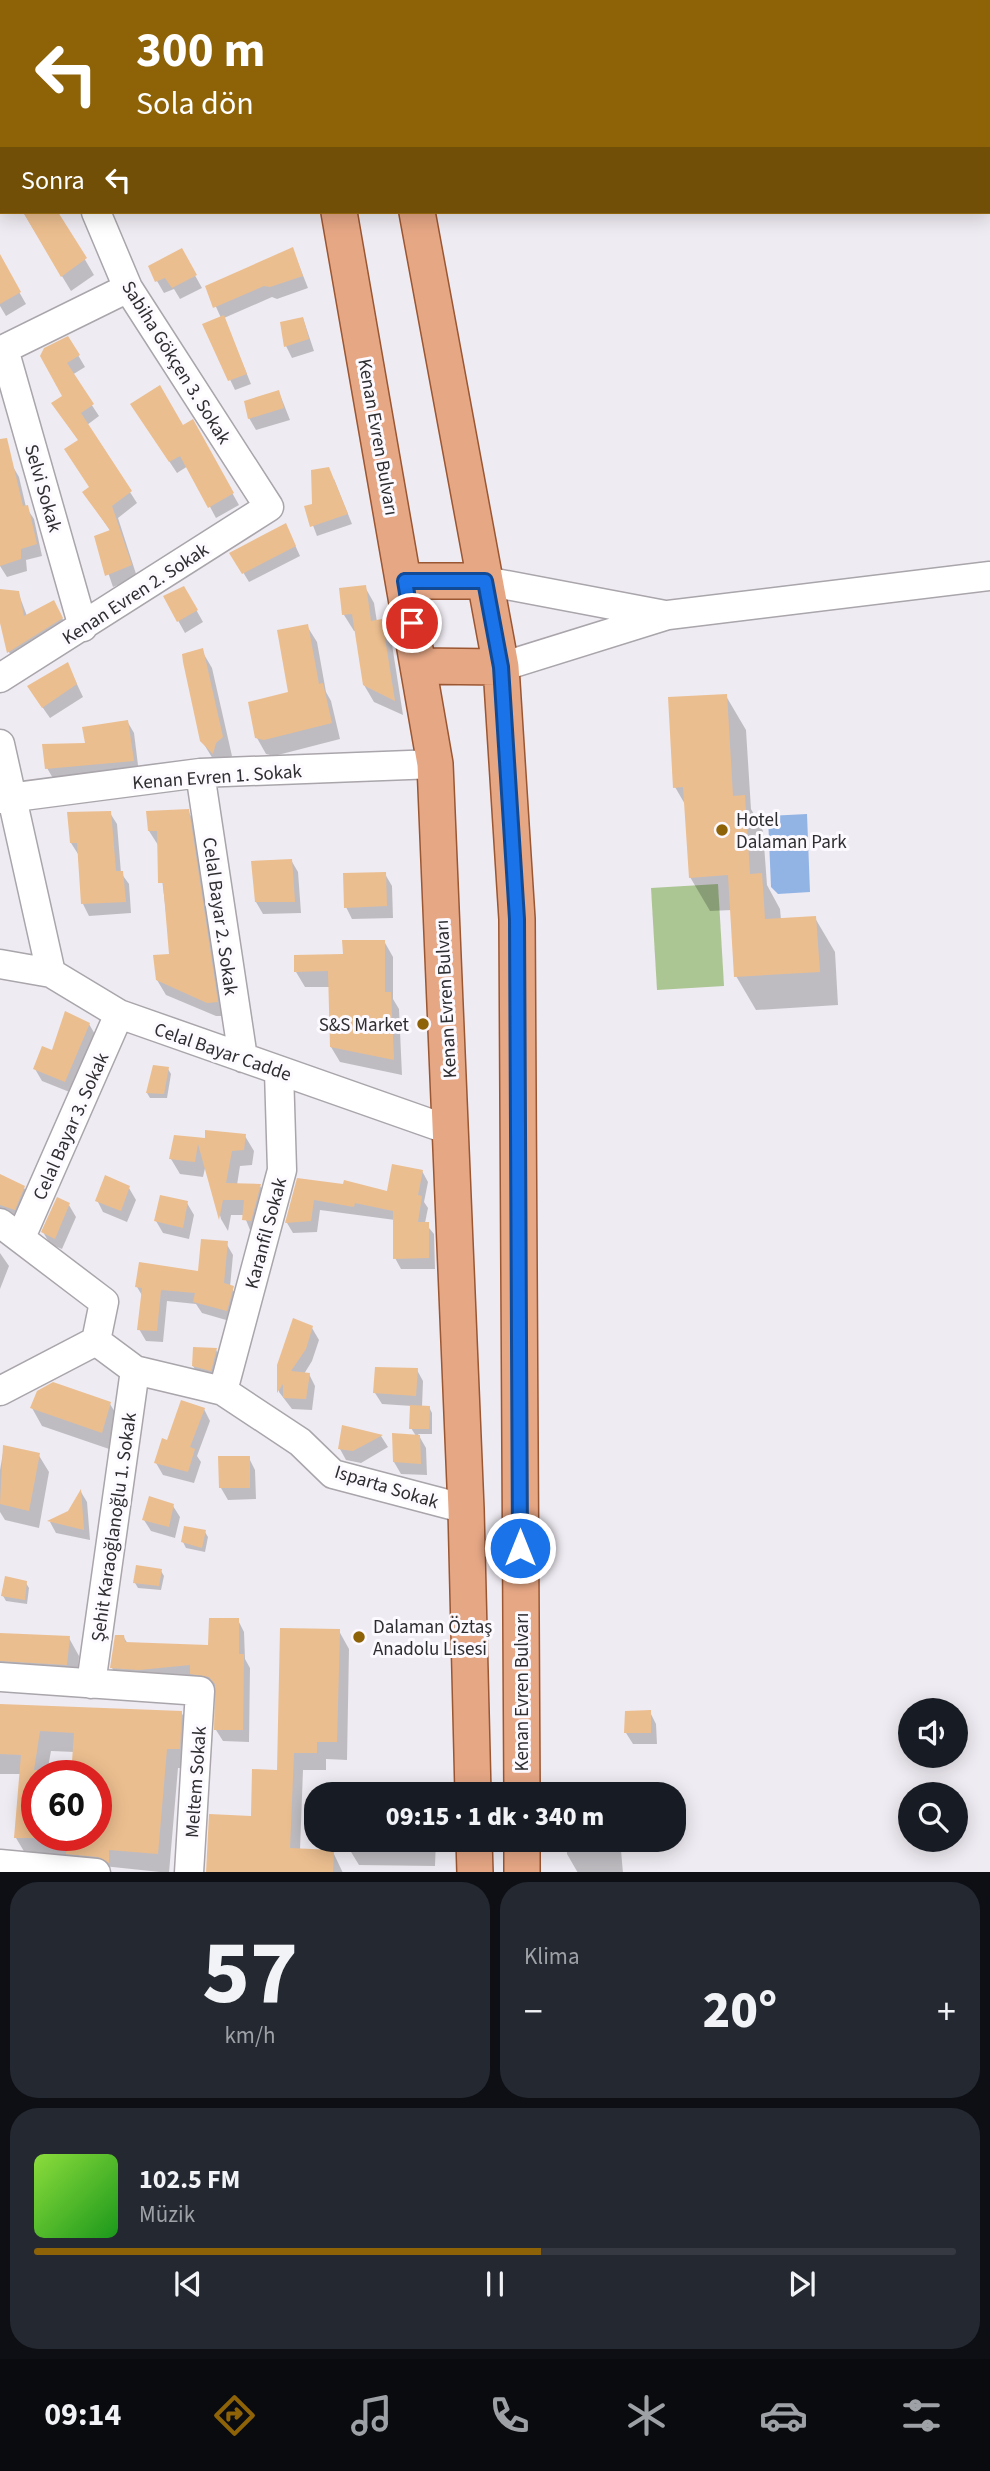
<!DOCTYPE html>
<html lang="tr">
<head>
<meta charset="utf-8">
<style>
  body { margin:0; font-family:"Source Sans 3",sans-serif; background:#242831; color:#f1f3f6; height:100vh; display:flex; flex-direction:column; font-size:26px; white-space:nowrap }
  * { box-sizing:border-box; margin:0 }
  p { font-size:23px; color:#9ea1a6 }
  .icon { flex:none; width:38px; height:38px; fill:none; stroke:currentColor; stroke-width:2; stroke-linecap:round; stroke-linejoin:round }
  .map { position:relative; height:1872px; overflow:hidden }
  .panel { display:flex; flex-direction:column; gap:10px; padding:10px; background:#0d0f14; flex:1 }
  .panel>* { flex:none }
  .banner { position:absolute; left:0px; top:0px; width:990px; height:214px; box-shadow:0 4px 18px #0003; background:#8e6308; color:#fff; overflow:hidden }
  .buttons { position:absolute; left:898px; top:1698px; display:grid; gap:14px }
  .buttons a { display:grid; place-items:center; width:70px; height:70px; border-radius:50%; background:#171b24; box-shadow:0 4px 18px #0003; font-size:35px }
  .speed { position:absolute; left:21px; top:1760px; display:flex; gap:14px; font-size:35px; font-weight:700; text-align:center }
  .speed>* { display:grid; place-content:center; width:91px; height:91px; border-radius:50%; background:#171b24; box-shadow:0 4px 18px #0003; line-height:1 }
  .speed .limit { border:10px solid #d22; background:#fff; color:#111 }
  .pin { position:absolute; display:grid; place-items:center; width:60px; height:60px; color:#fff; margin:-30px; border:4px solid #fff; border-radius:50%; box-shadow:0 2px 7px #0007 }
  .me { position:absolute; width:77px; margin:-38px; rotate:0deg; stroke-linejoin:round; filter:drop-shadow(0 0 5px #0008) }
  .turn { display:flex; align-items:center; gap:24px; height:147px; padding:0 21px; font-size:32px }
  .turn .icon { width:91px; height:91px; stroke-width:2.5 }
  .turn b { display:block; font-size:49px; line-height:60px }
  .then { display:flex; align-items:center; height:66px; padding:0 21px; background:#0003; gap:14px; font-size:26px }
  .big { font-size:52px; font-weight:800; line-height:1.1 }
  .panel .widget { flex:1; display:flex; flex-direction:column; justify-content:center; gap:10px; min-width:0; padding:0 24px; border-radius:28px; background:#242831 }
  .panel .dial { align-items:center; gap:0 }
  .dial b { font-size:91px; line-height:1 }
  .song { display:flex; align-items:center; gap:21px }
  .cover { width:84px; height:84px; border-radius:10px; background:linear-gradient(135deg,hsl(90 70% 55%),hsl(120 70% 35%)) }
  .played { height:7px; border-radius:4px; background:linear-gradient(90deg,#8e6308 55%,#363941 55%) }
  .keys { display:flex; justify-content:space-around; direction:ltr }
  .heat { display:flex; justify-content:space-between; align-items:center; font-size:38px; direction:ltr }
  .panel .tiles { flex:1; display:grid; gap:10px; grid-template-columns:1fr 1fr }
  .widget:last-child { grid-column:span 2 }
  .trip { position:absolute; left:304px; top:1782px; width:382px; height:70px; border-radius:28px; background:#171b24; box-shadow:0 4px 18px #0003; font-weight:800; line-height:70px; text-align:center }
  .dock { display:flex; height:112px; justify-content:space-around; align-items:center; background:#090b0e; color:#9ea1a6 }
  .dock .icon { width:49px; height:49px }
  .dock .current { color:#8e6308 }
  .dock b { font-size:32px; color:#f1f3f6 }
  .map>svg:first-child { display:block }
</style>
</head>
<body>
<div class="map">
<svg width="990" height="1873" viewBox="0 0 990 1873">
  <rect width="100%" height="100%" fill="#efebf2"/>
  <!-- pitch -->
  <path fill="#abc593" d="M718,884l6,102 -67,4 -6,-102z"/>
  <!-- water -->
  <path fill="#92b4e5" d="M807,814l3,78 -32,2 -7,-7 -3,-71z"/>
  <!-- shadow -->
  <path fill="#0003" fill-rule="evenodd" d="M65,0h20l-4,2z
    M138,0h46v2h-46z
    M0,115l2,3v58l-2,-3z
    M23,212h34l37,63 -23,16z
    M181,250l21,38 -22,11 -6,-10 -10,4 -7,-12z
    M293,250l15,38 -31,11 -5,-2 -48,21 27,66 -16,6 -31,-65 17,-7 -14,-31z
    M7,271l19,33 -20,12 -6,-10v-32z
    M303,318l11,33 -22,7 -6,-12z
    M68,338l17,29 -13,8 27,41 -12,9 50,78 -19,15 19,59 -24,10 -17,-50 15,-5 -27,-40 7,-4 -12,-47 -26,-37 12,-8z
    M279,392l11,28 -34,10 -7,-12z
    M139,416l43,11 10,-5 47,83 -23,13 -28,-52 -11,7z
    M12,465l7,12 7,30 8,12 8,37 -16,4 1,11 -20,6 -7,-11v-98z
    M334,479l18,45 -35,12 -11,-29 8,-2z
    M290,534l10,22 -51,26 -17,-28z
    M365,587l9,16 3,19 4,-1 10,17 12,77 -29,-13 -10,-17 -8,-54h-2l-10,-16 -3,-25z
    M184,588l19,34 -18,11 -20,-36z
    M0,590l18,2 9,24 33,-3 8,18 -53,32 -6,-11 -9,-36z
    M307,626l10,16 9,50 5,9 9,38 -66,17 -8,-2 -9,-16 33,-45z
    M202,651l10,17 20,88 -6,5 -13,-2 -11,-18z
    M68,665l15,32 -33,21 -14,-20z
    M726,696l20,34 5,79 12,22 4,54 13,24 1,11 34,-2 20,34 3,53 -82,5 -20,-34 -4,-66 -22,1 -20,-34 -4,-71 -11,-19z
    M127,721l7,12 5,40 -85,7 -7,-12z
    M188,811l8,14 29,191h-9l-50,-21 -9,-15 14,-25 -13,-110 -9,-14z
    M110,813l7,11 4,49 8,11 2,29 -42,3 -6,-12 -5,-50 -7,-11z
    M291,860l7,12 3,41 -38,1 -7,-12z
    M385,874l7,12 1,32 -41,1 -6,-12z
    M384,941l9,16v42l6,10 3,66 -62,-13 -9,-15 -1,-60h-25l-9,-15z
    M89,1024l7,12 -24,57 -30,-12 -7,-12z
    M168,1069l3,5 -4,24h-17l-3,-5z
    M245,1136l9,15 -2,14 -12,1 -3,19 23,1 9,15 -17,34 -8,-20h-13l-3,16 -7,-12 -15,-55 -3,13 -23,-3 -9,-15 4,-22 31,3z
    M422,1171l6,11 -4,20 4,6 -3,15 9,11 1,35h-34l-6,-11v-38l-75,-10 -3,22 -24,1 -6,-10 11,-43 90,13z
    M0,1176l24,12 7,11 -10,21 -21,-7z
    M129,1188l7,12 -9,22 -24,-10 -6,-12z
    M187,1203l7,12 -5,24 -26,-6 -7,-12z
    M69,1205l7,12 -14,32 -12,-5 -7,-12z
    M226,1243l7,12 -3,32 10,12 -7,23 -31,-9 -6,-9 -29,-3 -4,41 -17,-1 -7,-12 4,-32 -6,-10 63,-14z
    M0,1253l9,13 -9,23z
    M312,1328l7,12 -7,21 -8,13h5l6,12 -3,24 -20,-1 -13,-17 -1,-26z
    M216,1350l7,12 -6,20 -17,-4 -7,-12z
    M417,1370l6,11 -1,26h7l3,6v21h-14l8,14 1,27 -26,-1 -7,-12 22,-26 -5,-8 1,-22 -30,-2 -7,-11z
    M110,1404l11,18 -9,28 -70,-24 -10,-18z
    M204,1409l6,12 -13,35 4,6 -7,21 -31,-8 -7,-12 12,-21z
    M344,1427l37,9 7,11 -27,16 -15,-3 -6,-11z
    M4,1447l34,7 11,18 -10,56 -34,-8 -5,-8v-42z
    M249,1458l6,12 1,29 -28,1 -7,-12z
    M81,1492l6,10 3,38 -34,-7 -6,-11 19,-9z
    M173,1506l7,11 -5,21 -24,-7 -7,-11z
    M205,1532l3,5 -3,15 -19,-4 -3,-6z
    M161,1571l3,5 -3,14 -23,-2 -3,-5z
    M26,1583l3,5 -2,16 -21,-3 -3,-5z
    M238,1620l6,12 1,27 5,9 -1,74 -26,-1 -7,-11 1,-42 -18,-3 -5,-9 -47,5 -28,-2 -7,-11 11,-32 5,8 82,3z
    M339,1631l10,18 -2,111 -21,-1v11h-23l-3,80 33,2 10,21h-136l45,-56 27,-45z
    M0,1634l69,4 10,18 -2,27h-77z
    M0,1706l181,6 12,20 -2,37 -13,-1 -9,105 -141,-15 -12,-20 5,-64h-21zM51,1751l24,1 -2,23 -26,-2zM37,1776h59v60h-59z
    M650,1712l6,12 1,20h-24l-7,-11z
    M350,1789l76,2 1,3h-77z
    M604,1789l3,5h-46v-1z
    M349,1839h87l-1,27 -76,-1 -11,-18z
    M566,1839h54l3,34h-45l-11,-19z"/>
  <!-- building -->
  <path fill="#ebbe8f" d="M23,212h35l29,46 -26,19z
    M293,247l10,29 -33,11 -6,-1 -51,22 -8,-22z
    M182,248l15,27 -25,13 -7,-10 -10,4 -7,-16z
    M0,254l21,38 -21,12z
    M224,315l23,59 -19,7 -26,-57z
    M303,317l6,22 -25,8 -4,-25z
    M68,336l12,19 -13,8 27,41 -13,9 51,78 -20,15 20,59 -27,11 -11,-40 16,-6 -28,-38 7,-5 -25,-38 14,-9 -27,-37 11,-7 -22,-40 4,-8z
    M160,385l23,40 10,-6 41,74 -26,15 -28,-52 -11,6 -39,-58z
    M279,390l5,18 -36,11 -4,-18z
    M7,438l16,68 5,-1 9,39 -16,5v10l-21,7v-127z
    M329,467l19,47 -38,13 -6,-21 8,-2 -1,-34z
    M286,523l10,23 -54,28 -13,-21z
    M366,585l5,36 11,-2 13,82 -32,-16 -11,-71 -10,1 -3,-27z
    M184,586l14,24 -21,12 -14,-26z
    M0,589l19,2 5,25 30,-16 9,18 -56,35 -7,-30z
    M308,624l11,60 4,-1 9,40 -68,17 -9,-2 -7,-36 40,-10 -11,-62z
    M203,648l20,89 -7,6 -3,11 -13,-13 -17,-79 -1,-8z
    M68,662l9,22 -35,24 -15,-22z
    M727,694l6,102 12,-1 5,79 12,-1 3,46 51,-3 4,56 -86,5 -6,-102 -39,3 -6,-91 -10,1 -5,-91z
    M128,720l6,41 -89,8 -3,-25 43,-1 -3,-16z
    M189,809l29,193 -11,1 -51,-23 -3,-25 16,-1 -6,-71h-5l-1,-52h-9l-2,-20z
    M111,811l5,60h7l3,31 -45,2 -4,-61h-7l-3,-31z
    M292,859l3,43h-40l-4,-41z
    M386,872l1,34 -43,2 -1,-35z
    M342,940h43v52h6l3,68 -64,-13 -2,-76 -34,1v-17l49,-1z
    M65,1011l25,12 -25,59 -32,-13 9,-23 10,4z
    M153,1065l16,2 -5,27 -18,-1z
    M205,1130l41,4 -2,16 -12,1 -6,32 35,1 -10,37 -9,-1 2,-20h-21l-4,20 -21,-76 -3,18 -26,-3 5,-24 31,3z
    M392,1164l31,6 -5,25 4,1 -4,26h11v36l-36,1v-48l-38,-8 -1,4 -40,-7 -3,21 -26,2 12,-45 46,6 1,-4 43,11z
    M0,1174l25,12 -10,24 -15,-5z
    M105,1175l25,11 -9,25 -26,-10z
    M160,1195l28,6 -5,27 -29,-7z
    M57,1197l13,6 -15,36 -14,-7z
    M201,1239l27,2 -4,42 10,3 -7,25 -34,-9 2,-9 -34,-3 -4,41 -20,-1 5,-42 -7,-1 4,-25 59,9z
    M293,1318l20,8 -7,23 -15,22 19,2 -4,26 -23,-1v-14l-6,9v-28z
    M193,1347l24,1 -6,23 -19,-5z
    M375,1367l43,1 -2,28 -43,-3z
    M53,1382l58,20 -9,31 -72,-25 7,-17z
    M181,1400l24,8 -15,39 5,2 -7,23 -34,-9 8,-25 5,2z
    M410,1405l20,1 -1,23h-20z
    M342,1425l41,10 -30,16 -15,-2z
    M392,1433l28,2 1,29 -28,-2z
    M3,1445l37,8 -11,58 -29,-7z
    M218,1456h32v32h-31z
    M81,1489l3,41 -37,-9 21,-10z
    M149,1496l25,8 -5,23 -27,-7z
    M184,1526l22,4 -4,18 -21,-6z
    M136,1565l26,4 -3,17 -26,-3z
    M5,1576l22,5 -2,19 -24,-4z
    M209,1618h30v36h5l-1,76h-29l1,-46 -6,-7 -19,-3v-9l-51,5 -29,-2 5,-33h9l1,7 83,3z
    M280,1628l60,1 -3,113h-20v11h-23l-4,95 44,2 -1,23h-127l3,-59 42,2 1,-47 25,1z
    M0,1633l70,3 -3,29 -67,-4z
    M0,1704l182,7 -2,38h-13l-9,105 -49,-4v13l-11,-6 -32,-3 1,-18h29v-60h-25l3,-43 -34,-2 -6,39h3v68h-23l7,-83 -21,-1z
    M651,1710v23h-27l1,-22z"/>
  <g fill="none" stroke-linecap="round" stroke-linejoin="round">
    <!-- minor casing -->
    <g stroke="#a9a5ab" stroke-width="31">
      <path id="minor" d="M117,0l1,2
        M0,55l2,3
        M4,349l79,278
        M0,351l128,-63
        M485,581l180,34
        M501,667l167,-52 322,-39
        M0,678l269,-171 -141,-219 -32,-76
        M0,744l51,229
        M200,773l43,285
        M0,799l200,-26 235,-9
        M0,964l51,9 68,41 333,117
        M0,1223l104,79 -8,39 39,29 88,21 77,51 33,32 133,35
        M21,1237l98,-223
        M0,1391l96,-50
        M223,1391l59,-221 -3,-99
        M0,1677l200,14 -11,182
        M91,1684l44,-314
        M0,1864l96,9"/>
    </g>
    <!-- major casing -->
    <g stroke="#9b5632" stroke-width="38">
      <path id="major" d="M303,0v2
        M379,0v2
        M339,212l96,552 31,745 7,285
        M417,212l84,455 16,252 5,875
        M405,581h80
        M419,666l82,1
        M474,1839l1,34
        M522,1839v34"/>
    </g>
    <!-- minor -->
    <use href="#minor" stroke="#fff" stroke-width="28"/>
    <!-- major -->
    <use href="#major" stroke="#e6a785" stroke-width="35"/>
  </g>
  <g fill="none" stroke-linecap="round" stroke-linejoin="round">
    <!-- route casing -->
    <g stroke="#114b97" stroke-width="18">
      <path id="route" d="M412,623l-7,-42h80l16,86 16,252 3,629"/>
    </g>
    <!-- route -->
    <use href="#route" stroke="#1a73e8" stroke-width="12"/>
  </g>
  <!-- markers -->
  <g fill="#8e6308" stroke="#fcf9ff" stroke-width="2.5">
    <circle cx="722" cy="830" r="7"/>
    <circle cx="423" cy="1024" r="7"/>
    <circle cx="359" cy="1637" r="7"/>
  </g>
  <g text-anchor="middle" stroke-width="6" stroke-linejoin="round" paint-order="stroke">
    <!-- street labels -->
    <g font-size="19" fill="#2e2d2f" stroke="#fcf9ff">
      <text transform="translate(177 362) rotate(58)" y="7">Sabiha Gökçen 3. Sokak</text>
      <text transform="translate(379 437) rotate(80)" y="7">Kenan Evren Bulvarı</text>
      <text transform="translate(44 488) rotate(74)" y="7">Selvi Sokak</text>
      <text transform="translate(135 593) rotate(-33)" y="7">Kenan Evren 2. Sokak</text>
      <text transform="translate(217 776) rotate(-4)" y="7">Kenan Evren 1. Sokak</text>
      <text transform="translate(221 916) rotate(82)" y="7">Celal Bayar 2. Sokak</text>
      <text transform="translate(445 999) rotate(-93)" y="7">Kenan Evren Bulvarı</text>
      <text transform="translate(223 1051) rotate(19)" y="7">Celal Bayar Cadde</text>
      <text transform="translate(70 1126) rotate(-66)" y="7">Celal Bayar 3. Sokak</text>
      <text transform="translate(265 1233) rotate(-75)" y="7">Karanfil Sokak</text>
      <text transform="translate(387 1486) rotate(17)" y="7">Isparta Sokak</text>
      <text transform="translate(113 1527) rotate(-82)" y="7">Şehit Karaoğlanoğlu 1. Sokak</text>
      <text transform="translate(521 1692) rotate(-90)" y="7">Kenan Evren Bulvarı</text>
      <text transform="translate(195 1782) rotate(-86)" y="7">Meltem Sokak</text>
    </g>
    <!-- poi labels -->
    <g font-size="19" fill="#2e2d2f" stroke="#fcf9ff" text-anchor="start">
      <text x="736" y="826">Hotel<tspan x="736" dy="22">Dalaman Park</tspan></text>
      <text x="409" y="1031" text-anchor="end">S&amp;S Market</text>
      <text x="373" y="1633">Dalaman Öztaş<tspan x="373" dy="22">Anadolu Lisesi</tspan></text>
    </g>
  </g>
</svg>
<div class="buttons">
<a><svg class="icon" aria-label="sound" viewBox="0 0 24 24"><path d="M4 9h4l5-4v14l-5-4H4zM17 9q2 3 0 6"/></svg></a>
<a><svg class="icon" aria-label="search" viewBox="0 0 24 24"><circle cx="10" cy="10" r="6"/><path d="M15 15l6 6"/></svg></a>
</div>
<div class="speed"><div class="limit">60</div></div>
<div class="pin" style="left:412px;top:623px;background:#d93025"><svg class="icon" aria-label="arrive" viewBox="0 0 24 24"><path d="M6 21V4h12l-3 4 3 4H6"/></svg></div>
<svg class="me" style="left:520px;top:1548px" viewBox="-20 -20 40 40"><circle r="17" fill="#1a73e8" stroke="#fff" stroke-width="3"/><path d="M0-11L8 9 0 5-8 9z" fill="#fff"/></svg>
<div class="trip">09:15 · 1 dk · 340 m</div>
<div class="banner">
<div class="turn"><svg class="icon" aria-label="left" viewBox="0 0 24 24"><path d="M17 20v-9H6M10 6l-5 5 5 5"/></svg><div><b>300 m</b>Sola dön</div></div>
<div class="then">Sonra<svg class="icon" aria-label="left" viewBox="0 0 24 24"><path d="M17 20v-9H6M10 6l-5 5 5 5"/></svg></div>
</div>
</div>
<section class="panel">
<div class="tiles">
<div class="widget dial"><b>57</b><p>km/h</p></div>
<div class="widget"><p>Klima</p>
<div class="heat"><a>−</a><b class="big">20°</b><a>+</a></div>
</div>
<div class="widget">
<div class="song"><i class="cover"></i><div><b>102.5 FM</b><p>Müzik</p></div></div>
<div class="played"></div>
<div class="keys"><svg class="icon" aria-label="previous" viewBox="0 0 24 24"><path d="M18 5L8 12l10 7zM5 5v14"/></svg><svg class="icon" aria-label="pause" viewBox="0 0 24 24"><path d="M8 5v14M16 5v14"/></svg><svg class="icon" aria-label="next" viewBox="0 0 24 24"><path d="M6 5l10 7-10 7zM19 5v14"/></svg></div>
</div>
</div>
</section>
<nav class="dock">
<b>09:14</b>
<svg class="icon current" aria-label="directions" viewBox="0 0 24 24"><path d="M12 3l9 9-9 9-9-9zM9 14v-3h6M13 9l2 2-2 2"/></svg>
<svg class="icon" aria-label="music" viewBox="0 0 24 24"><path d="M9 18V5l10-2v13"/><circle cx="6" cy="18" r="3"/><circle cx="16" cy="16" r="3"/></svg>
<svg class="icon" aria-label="phone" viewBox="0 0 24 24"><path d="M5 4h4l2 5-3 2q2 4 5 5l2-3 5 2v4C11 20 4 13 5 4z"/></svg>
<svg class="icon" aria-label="climate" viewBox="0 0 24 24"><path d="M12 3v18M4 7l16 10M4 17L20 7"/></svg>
<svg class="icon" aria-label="car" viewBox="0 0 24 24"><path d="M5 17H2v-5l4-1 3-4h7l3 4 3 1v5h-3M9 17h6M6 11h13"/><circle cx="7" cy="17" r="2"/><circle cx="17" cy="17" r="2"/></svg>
<svg class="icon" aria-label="filters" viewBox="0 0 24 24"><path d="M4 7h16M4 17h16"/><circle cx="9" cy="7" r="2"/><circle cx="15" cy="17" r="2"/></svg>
</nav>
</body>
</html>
